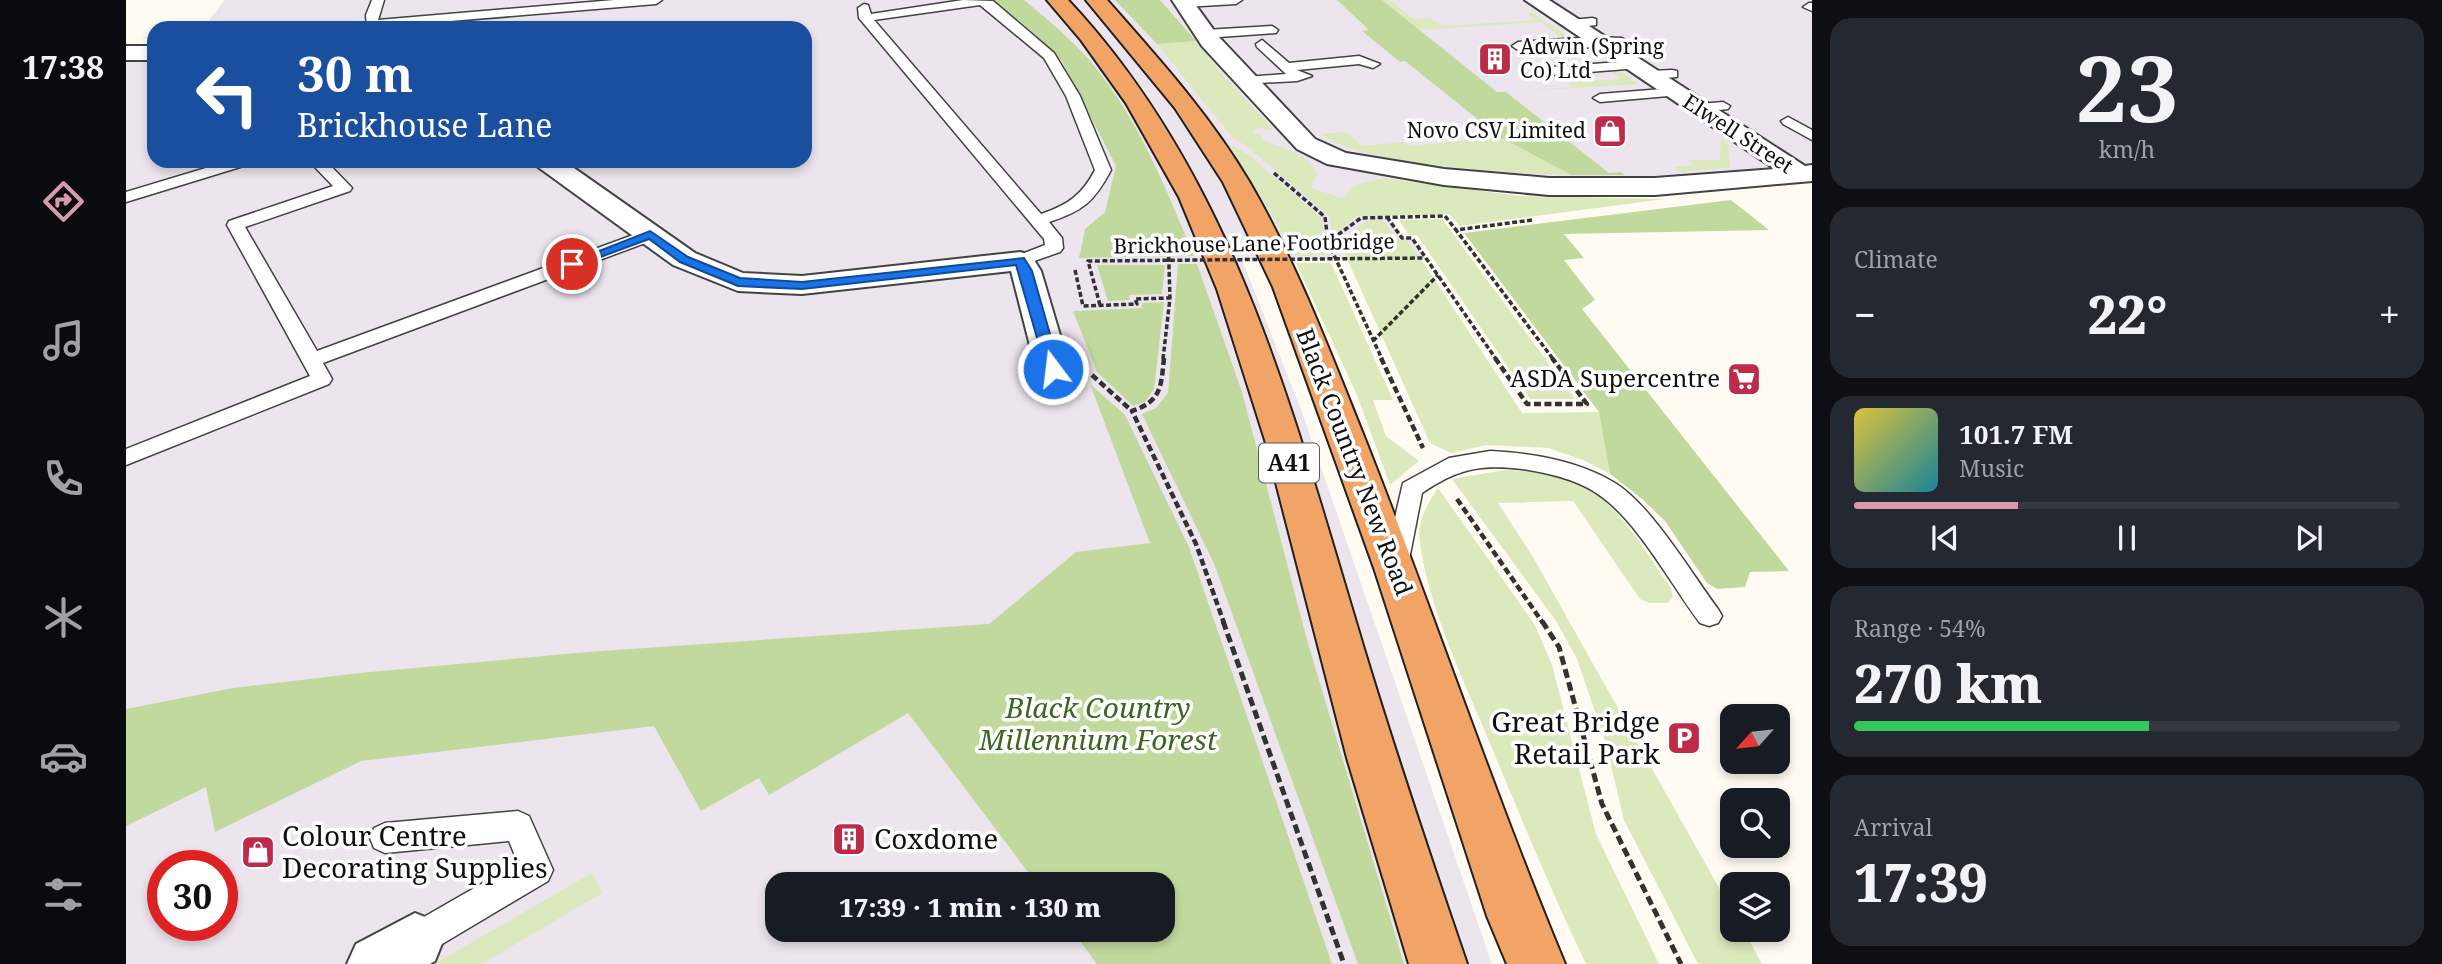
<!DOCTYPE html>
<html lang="en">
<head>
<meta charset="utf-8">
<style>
  body { margin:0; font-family:"Noto Serif",serif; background:#242831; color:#f1f3f6; height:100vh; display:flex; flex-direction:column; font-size:26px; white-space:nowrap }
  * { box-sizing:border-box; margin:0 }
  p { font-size:23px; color:#9ea1a6 }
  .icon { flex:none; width:38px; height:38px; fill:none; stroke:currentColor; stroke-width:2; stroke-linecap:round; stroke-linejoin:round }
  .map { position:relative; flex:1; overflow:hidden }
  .side { display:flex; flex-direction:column; gap:18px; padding:18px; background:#0d0f14; width:630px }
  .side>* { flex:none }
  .top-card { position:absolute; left:21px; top:21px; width:665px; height:147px; border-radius:21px; box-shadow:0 4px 10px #0003; background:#1a4fa0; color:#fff; overflow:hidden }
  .needle { width:46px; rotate:243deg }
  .controls { position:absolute; left:1594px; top:704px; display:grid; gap:14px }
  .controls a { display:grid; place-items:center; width:70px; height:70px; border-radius:14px; background:#171b24; box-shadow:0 4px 10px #0003; font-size:35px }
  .speed { position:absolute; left:21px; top:850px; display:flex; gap:14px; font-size:35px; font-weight:700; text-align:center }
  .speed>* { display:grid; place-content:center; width:91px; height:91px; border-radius:50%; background:#171b24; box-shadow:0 4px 10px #0003; line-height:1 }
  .speed .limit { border:10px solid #d22; background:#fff; color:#111 }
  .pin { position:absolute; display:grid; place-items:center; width:60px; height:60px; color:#fff; margin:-30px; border:4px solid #fff; border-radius:50%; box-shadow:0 2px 7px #0007 }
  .me { position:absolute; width:77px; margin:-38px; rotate:345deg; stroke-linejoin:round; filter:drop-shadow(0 0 5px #0008) }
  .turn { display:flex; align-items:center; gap:24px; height:147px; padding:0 35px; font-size:32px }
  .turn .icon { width:91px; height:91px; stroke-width:2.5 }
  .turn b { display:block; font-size:49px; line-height:60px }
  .big { font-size:52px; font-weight:800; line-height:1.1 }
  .side .card { flex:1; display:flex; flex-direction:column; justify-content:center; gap:10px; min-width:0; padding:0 24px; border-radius:21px; background:#242831 }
  .side .dial { align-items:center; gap:0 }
  .dial b { font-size:91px; line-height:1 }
  .song { display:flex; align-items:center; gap:21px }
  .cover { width:84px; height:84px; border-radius:10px; background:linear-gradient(135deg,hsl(50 70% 55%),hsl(190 70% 35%)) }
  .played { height:7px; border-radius:4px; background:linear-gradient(90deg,#da99a8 30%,#363941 30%) }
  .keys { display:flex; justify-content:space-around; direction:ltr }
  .heat { display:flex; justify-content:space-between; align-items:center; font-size:38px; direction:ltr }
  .charge { height:10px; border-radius:5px; background:linear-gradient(90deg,#34c759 54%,#363941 0) }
  .trip { position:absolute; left:639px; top:872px; width:410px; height:70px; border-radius:21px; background:#171b24; box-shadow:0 4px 10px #0003; font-weight:800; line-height:70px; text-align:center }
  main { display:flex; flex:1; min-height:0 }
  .tabs { display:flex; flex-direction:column; width:126px; justify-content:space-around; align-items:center; background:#090b0e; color:#9ea1a6 }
  .tabs .icon { width:49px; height:49px }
  .tabs .selected { color:#da99a8 }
  .tabs b { font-size:32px; color:#f1f3f6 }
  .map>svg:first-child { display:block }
</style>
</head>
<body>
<main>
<nav class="tabs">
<b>17:38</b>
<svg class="icon selected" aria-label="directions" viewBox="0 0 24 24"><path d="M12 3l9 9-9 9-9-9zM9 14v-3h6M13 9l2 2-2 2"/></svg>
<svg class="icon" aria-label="music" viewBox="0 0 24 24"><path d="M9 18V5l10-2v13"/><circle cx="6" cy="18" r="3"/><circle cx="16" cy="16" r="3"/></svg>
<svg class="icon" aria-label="phone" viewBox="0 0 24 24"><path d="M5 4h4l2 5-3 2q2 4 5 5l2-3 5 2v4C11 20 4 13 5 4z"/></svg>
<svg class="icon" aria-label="climate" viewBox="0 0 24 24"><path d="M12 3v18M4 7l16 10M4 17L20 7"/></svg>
<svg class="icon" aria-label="car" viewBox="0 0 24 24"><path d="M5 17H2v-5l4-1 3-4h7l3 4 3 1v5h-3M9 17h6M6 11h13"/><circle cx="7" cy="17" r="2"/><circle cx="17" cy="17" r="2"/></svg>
<svg class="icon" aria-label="filters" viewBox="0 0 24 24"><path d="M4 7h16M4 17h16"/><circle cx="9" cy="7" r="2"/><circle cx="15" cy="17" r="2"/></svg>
</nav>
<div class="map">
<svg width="1686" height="964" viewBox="0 0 1686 964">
  <rect width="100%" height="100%" fill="#fffbf3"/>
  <!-- industrial -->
  <path fill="#ece5ee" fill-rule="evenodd" d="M99,0h1587v173l-179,15 -228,-16 -18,46 14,20h11l13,20 -183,2 60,152 190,552h-1366v-906l28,-5v108h651v-133h-602zM37,866h59v60h-59zM651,884h385v45h-385z"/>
  <!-- green -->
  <path fill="#dbe9bd" d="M1256,0h8l23,19 17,-1 11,8 96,-6 -10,-7h6l39,26h-9l-22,-17 -121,8z
    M1070,41l25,32 51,54 -1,4 -11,-4 -8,5 10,4v4c19,8 47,13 55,34l-6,14 31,10 13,-13 29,-7 136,18 145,3 -205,27 -11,-12 -92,2 -25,20 -2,-19 -82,-70 -16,-10 -75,-93z
    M1491,69l21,15 -132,8 66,-5 -4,-4 52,-4 -10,-8z
    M1220,132l16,14 42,-4 5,4 91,-9 71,38c-49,-1 -216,-10 -249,-41z
    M1595,139l7,4 2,24 -49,5 -7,-5 20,-2 -6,-5h32z
    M1102,143l21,12 72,63 8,37 -33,1z
    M1316,219l133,180h-45l-113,-164h-8l-10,-15z
    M1257,220l13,19 10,1 17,22 99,151 77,-1 11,62 -27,-14 -35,-12 -62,-3 -35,8 -21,-10 -90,-200 26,-22z
    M1170,263h35l62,137h-20l13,36 33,25 -29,24 -33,-90z
    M1379,470c100,3 114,44 166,118l2,9 -5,6h-19l-9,-4 -67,-98 -75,2 35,54 199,354v18h11l19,35h-64l-74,-144 -19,-79 -28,-82 -21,-38 -104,-142z
    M1312,488l97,137 17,40 44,169 63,130h-73c-37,-77 -69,-156 -102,-235 -24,-56 -57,-128 -64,-187 -3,-22 7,-37 18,-54z
    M466,873l10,20 -120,71h-48z"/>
  <!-- forest -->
  <path fill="#c2d99d" d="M859,0h39c21,17 42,35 60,54 52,58 81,132 110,202l-115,2 6,-29 20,-17 11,-46 -54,-105 -26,-25z
    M989,0h45l36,41 -39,3z
    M1211,0h45l115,92h9l103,81 12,-1 4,3h-54l-71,-38 -95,-76 -5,1 -38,-31 7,-1z
    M1605,200l38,30 -205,4 20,24 -20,2 31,40 -13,9 207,262 -39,1 -5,15 -28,2 -10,-6 -42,-62 -24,-23 -31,-24 -11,-62 -135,-179z
    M1052,264h19l45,128 65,248 97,324h-46l-143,-398 -73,-152 14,-6 12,-15z
    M971,265h68l-3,29 -33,1 1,5 -22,1z
    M1038,302l-10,87 -9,13 -12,4 -36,-34 -24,-61 69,-3v-5z
    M964,384l35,31 64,132 143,417h-235l-26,-35h91v-45h-125l-129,-171 -139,82 -10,-17 -58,33 -47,-85 -293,35 -146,71 -9,-45 -80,39v-117l107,-21 127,-15 228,-21 401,-28 87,-72 74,-9z"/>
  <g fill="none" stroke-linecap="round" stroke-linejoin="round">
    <!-- service casing -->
    <g stroke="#434343" stroke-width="3">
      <path id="service" d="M246,0h12l-6,20 236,-20h48l-6,4 -289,24 -1,-13z
        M837,0l30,1 61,52 26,43 31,74c-17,32 -28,41 -62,52l13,16 1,10 -3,4 -40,14 -9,-5 3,-4 31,-12 -1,-6 -185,-221 -1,-10 6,-4 4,1 3,9zM854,5l64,53 22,38 29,74c-13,25 -27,35 -54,44l-167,-194z
        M1054,0h62l-6,4 -52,3 -6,-4z
        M1683,3h3v8l-9,-4z
        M1466,18l4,1v6l-25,3 -6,-4 6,-4z
        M1146,26l6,4 -2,3 -71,5 -6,-4 6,-4z
        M1471,37l25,1 6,4 -6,4 -104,4 -6,-4 6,-4z
        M1136,40l27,23 70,-7 21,8 -7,4 -14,-4 -62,6 15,6 -15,5 -56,3v-6l5,-1 40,-3 -29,-27 -1,-3z
        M1508,61l5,1v6l-88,7 -7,-4 7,-4z
        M1546,70l5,1v6l-27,2 -7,-4 7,-4z
        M1549,88l5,1v6l-80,7 -7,-4 7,-4z
        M1597,102l7,4 -2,3 -28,3 -7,-4 7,-4z
        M1662,117l24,13v10l-29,-16 -2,-3z
        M103,161h24l-3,3 -124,38v-10z
        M183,161h17l26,27 -2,3 -105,36 72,124 327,-120h12l3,4 -3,4 -333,124 9,16 -3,5 -203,81v-16l184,-73 -83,-151 2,-4 104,-35z
        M1364,451c42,2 89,10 125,32 37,23 76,90 103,126l4,7 -4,7 -9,3 -9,-3c-28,-37 -61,-99 -98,-126 -22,-17 -53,-24 -80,-28 -42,-5 -65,0 -100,24l-14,72 -3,7 -9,2 -9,-2 -3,-7 19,-82 46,-25z
        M392,811l11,5 24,54 -5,11 -121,72 -12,5 -12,-5 -5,-12 5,-12 115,-66 -9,-22 -124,12 -11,-5 -4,-10 4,-10 11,-5z"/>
    </g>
    <!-- minor casing -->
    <g stroke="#434343" stroke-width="4">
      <path id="minor" d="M1046,0h20l26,36 97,103 31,14 98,16 105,9h106l120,-9 -250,-169h24l256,166 7,-1v16l-157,14h-106l-105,-10 -117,-21 -30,-15 -95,-103z
        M0,46h28v14h-28z
        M408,161h30l131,92 48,20 59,3 218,-24 11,3 10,16 29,98 -5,8 -12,3 -12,-3 -5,-8 -25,-98 -209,23 -64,-3 -65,-26 -135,-98z
        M289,913l20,8 8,20 -8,20 -5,3h-83l9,-20z"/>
    </g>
    <!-- trunk casing -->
    <g stroke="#212121" stroke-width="4">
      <path id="trunk" d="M921,0h21c163,174 221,399 288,622 34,115 72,228 111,342h-58l-62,-206 -82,-318 -48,-151 -38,-92 -53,-94 -45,-63z
        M960,0h21c51,58 103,115 143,183 47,81 80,169 115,256 69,174 128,352 200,525h-58l-20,-48 -113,-348 -101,-281 -50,-105 -48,-74z"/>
    </g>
    <!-- path-far2 -->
    <path stroke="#323232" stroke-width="3.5" stroke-dasharray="5 2.5" stroke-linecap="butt" d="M1148,173l51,44 3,25 33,-24 84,-2 11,14
      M1261,217l15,21h10l84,121
      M1406,220l-76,10 97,129
      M1202,242l54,117
      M949,270l8,36 54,-2 -2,-5 35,-1
      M1247,341l65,-66
      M1037,359l7,-61 -2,-61"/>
    <!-- path-far1 -->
    <path stroke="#323232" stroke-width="4.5" stroke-dasharray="7 3.5" stroke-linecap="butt" d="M1038,358c-3,28 -2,43 -32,53l64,133 28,79
      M1255,358l42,90
      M1369,358l32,46h60l-35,-46
      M966,375l40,36
      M1331,499l86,124"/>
    <!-- path -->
    <path stroke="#323232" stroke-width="5" stroke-dasharray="9 4.5" stroke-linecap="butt" d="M1097,621l121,343
      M1416,621l17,26 43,157 79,160"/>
    <!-- service -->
    <use href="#service" fill="#fff" fill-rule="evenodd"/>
    <!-- minor -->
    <use href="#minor" fill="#fff" fill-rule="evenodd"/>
    <!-- trunk -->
    <use href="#trunk" fill="#f2a467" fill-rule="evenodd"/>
    <!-- path-bridge -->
    <path stroke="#323232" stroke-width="3.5" stroke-dasharray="5 2.5" stroke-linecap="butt" d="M974,305l-12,-44 337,-3"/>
  </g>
  <!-- route -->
  <path fill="#1a73e8" stroke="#114b97" stroke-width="2" d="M524,231l38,26 52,21 62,4 222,-24 8,13 28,98 -7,5 -7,-5 -30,-104 -214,24 -64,-3 -58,-24 -31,-23 -73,27h-9l-1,-2z"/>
  <!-- icons -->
  <defs>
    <g id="building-square" transform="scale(1.75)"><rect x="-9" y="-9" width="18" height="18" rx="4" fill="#bd2b49" stroke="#fff"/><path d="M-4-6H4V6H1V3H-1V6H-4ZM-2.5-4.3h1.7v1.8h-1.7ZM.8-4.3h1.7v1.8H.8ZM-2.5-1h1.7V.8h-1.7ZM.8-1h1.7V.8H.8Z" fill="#fff"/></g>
    <g id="shop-square" transform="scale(1.75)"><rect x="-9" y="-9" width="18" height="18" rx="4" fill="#bd2b49" stroke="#fff"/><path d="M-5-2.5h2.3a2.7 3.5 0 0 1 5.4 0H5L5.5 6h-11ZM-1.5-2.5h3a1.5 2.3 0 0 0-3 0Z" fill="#fff"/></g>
    <g id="supermarket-square" transform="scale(1.75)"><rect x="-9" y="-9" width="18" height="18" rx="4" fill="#bd2b49" stroke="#fff"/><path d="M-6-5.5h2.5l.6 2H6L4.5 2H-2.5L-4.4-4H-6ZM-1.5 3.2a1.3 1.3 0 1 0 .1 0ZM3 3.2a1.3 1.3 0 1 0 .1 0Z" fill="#fff"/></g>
    <g id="parking-square" transform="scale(1.75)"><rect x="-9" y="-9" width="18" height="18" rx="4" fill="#bd2b49" stroke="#fff"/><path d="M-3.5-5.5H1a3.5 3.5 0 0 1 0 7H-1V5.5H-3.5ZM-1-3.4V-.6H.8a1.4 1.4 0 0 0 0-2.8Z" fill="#fff"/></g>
  </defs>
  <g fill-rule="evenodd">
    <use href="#building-square" x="1369" y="59"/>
    <use href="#shop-square" x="1484" y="131"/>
    <use href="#supermarket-square" x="1618" y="379"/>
    <use href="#parking-square" x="1558" y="738"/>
    <use href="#building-square" x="723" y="839"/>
    <use href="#shop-square" x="132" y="852"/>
  </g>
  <g text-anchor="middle" stroke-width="7" stroke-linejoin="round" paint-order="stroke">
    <!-- far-poi labels -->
    <g font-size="21" fill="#101010" stroke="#fff" text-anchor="start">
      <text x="1394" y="54">Adwin (Spring<tspan x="1394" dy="24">Co) Ltd</tspan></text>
      <text x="1460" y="138" text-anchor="end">Novo CSV Limited</text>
    </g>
    <!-- far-street labels -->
    <g font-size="21" fill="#101010" stroke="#fff">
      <text transform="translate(1612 134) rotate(33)" y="7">Elwell Street</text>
      <text transform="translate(1128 244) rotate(-1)" y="7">Brickhouse Lane Footbridge</text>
    </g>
    <!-- shield labels -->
    <rect fill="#fff" stroke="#585858" stroke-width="2" x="1133" y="443.5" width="60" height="39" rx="5"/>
    <g font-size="23" font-weight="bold" fill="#101010">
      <text x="1163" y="471">A41</text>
    </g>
    <!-- poi labels -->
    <g font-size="24" fill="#101010" stroke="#fff" text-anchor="end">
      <text x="1594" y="387">ASDA Supercentre</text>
    </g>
    <!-- street labels -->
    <g font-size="24" fill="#101010" stroke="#fff">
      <text transform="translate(1228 462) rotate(69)" y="8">Black Country New Road</text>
    </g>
    <!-- near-park labels -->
    <g font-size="28" font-style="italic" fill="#3b6721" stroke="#fff">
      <text x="972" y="718">Black Country<tspan x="972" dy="32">Millennium Forest</tspan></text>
    </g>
    <!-- near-poi labels -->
    <g font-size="28" fill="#101010" stroke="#fff" text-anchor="start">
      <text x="1534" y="732" text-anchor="end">Great Bridge<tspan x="1534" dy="32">Retail Park</tspan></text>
      <text x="156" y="846">Colour Centre<tspan x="156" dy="32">Decorating Supplies</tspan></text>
      <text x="748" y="849">Coxdome</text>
    </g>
  </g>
</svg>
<div class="controls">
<a><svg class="needle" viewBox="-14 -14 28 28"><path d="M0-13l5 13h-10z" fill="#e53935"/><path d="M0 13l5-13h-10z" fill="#9ea1a6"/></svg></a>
<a><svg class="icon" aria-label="search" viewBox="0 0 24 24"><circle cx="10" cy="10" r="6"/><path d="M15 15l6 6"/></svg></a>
<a><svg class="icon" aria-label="layers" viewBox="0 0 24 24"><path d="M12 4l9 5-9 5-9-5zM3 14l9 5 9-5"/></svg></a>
</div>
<div class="speed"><div class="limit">30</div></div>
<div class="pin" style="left:446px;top:264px;background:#d93025"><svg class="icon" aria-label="arrive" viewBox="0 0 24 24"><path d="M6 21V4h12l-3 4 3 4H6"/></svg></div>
<svg class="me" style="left:927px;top:369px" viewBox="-20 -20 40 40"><circle r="17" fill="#1a73e8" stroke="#fff" stroke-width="3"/><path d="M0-11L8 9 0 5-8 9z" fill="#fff"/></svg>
<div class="trip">17:39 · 1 min · 130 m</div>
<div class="top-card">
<div class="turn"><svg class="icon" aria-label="left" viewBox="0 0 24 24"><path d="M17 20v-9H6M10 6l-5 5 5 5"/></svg><div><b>30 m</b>Brickhouse Lane</div></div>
</div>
</div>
<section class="side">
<div class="card dial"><b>23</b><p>km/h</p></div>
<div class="card"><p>Climate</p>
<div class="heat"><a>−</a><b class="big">22°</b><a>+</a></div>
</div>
<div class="card">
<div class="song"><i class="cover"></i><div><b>101.7 FM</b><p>Music</p></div></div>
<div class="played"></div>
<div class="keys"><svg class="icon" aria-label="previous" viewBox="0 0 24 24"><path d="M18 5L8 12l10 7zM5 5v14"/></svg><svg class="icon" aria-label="pause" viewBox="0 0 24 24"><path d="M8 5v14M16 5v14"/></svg><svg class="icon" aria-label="next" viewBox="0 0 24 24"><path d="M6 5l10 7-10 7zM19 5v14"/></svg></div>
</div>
<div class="card"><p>Range · 54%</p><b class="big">270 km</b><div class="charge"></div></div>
<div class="card"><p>Arrival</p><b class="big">17:39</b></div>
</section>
</main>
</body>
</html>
